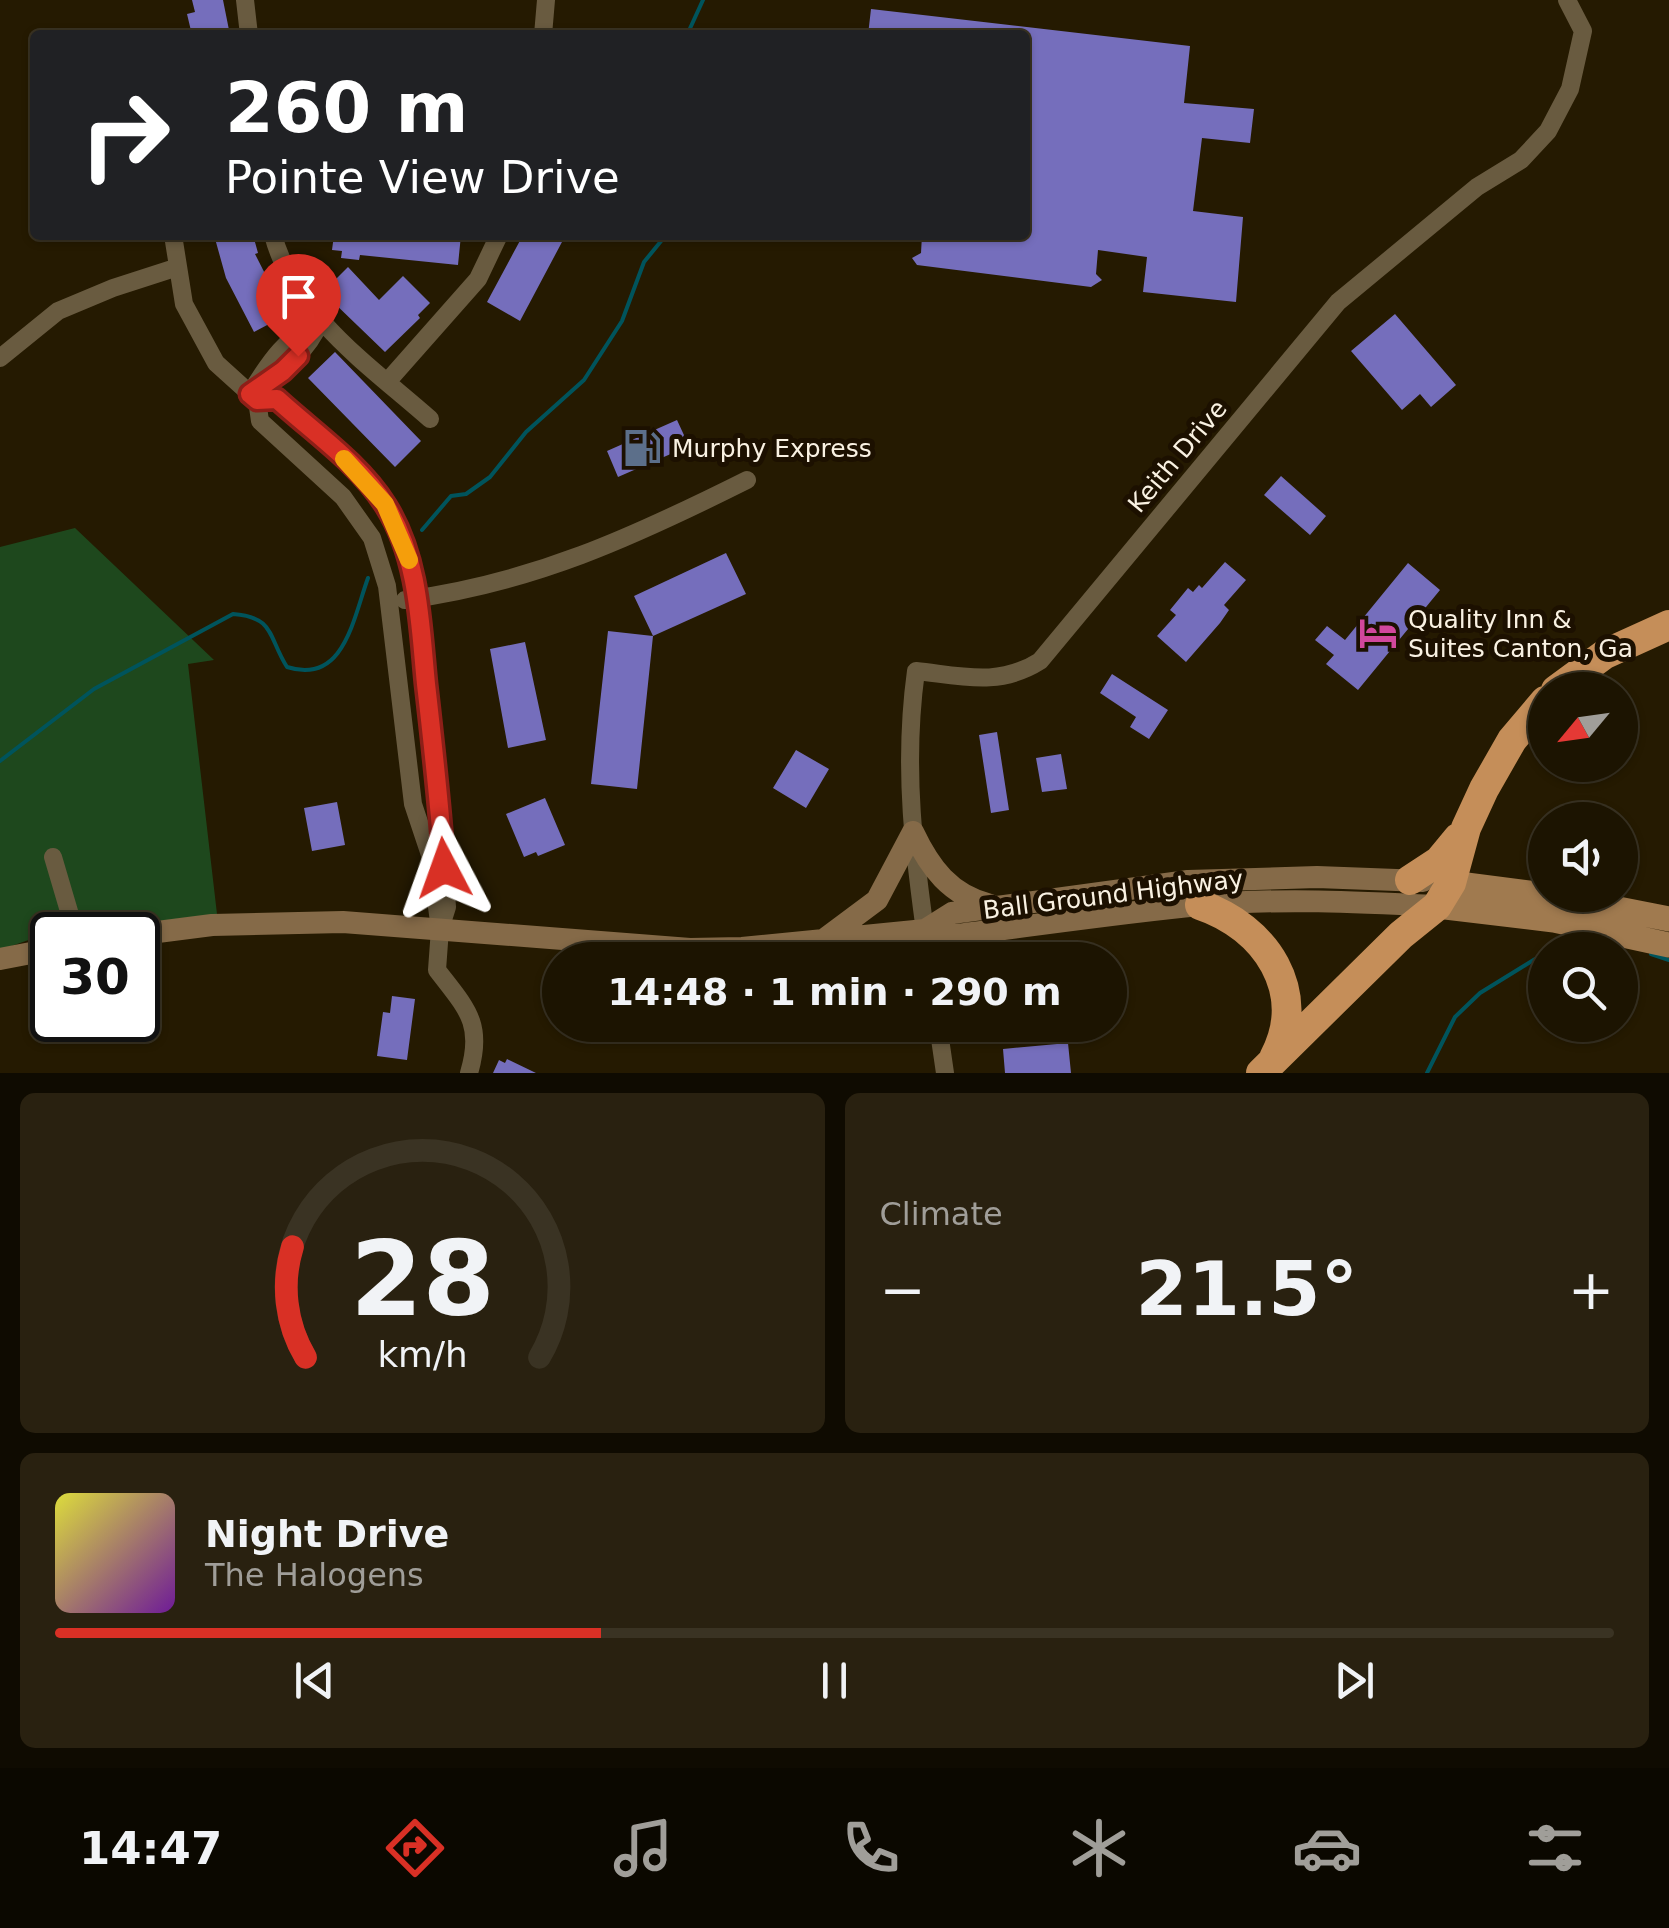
<!DOCTYPE html>
<html lang="en">
<head>
<meta charset="utf-8">
<style>
  body { margin:0; font-family:"DejaVu Sans",sans-serif; background:#292110; color:#f1f3f6; height:100vh; display:flex; flex-direction:column; font-size:38px; white-space:nowrap }
  * { box-sizing:border-box; margin:0 }
  p { font-size:32px; color:#a09e99 }
  .icon { flex:none; width:55px; height:55px; fill:none; stroke:currentColor; stroke-width:2; stroke-linecap:round; stroke-linejoin:round }
  .map { position:relative; height:1073px; overflow:hidden }
  .sheet { display:flex; flex-direction:column; gap:20px; padding:20px; background:#0f0b01; flex:1 }
  .sheet>* { flex:none }
  .guide { position:absolute; left:30px; top:30px; width:1000px; height:210px; border-radius:10px; box-shadow:0 2px 8px #0004,0 0 0 2px #3a3323; background:#202124; color:#fff; overflow:hidden }
  .needle { width:65px; rotate:241deg }
  .buttons { position:absolute; left:1528px; top:672px; display:grid; gap:20px }
  .buttons a { display:grid; place-items:center; width:110px; height:110px; border-radius:50%; background:#1c1401; box-shadow:0 2px 8px #0004,0 0 0 2px #3a3323; font-size:50px }
  .speed { position:absolute; left:30px; top:912px; display:flex; gap:20px; font-size:50px; font-weight:700; text-align:center }
  .speed>* { display:grid; place-content:center; width:130px; height:130px; border-radius:50%; background:#1c1401; box-shadow:0 2px 8px #0004,0 0 0 2px #3a3323; line-height:1 }
  .speed .limit { border:5px solid #111; border-radius:15px; background:#fff; color:#111 }
  .pin { position:absolute; display:grid; place-items:center; width:85px; height:85px; color:#fff; margin:-102px -42px; border-radius:50% 50% 50% 0; rotate:-45deg; box-shadow:0 0 10px #0007 }
  .pin .icon { rotate:45deg }
  .me { position:absolute; width:110px; margin:-55px; rotate:356deg; stroke-linejoin:round; filter:drop-shadow(0 0 8px #0008) }
  .turn { display:flex; align-items:center; gap:35px; height:210px; padding:0 30px; font-size:45px }
  .turn .icon { width:130px; height:130px; stroke-width:2.5 }
  .turn b { display:block; font-size:70px; line-height:85px }
  .big { font-size:75px; font-weight:800; line-height:1.1 }
  .sheet .tile { flex:1; display:flex; flex-direction:column; justify-content:center; gap:15px; min-width:0; padding:0 35px; border-radius:15px; background:#292110 }
  .sheet .dial { align-items:center; gap:0 }
  .dial svg { height:260px; overflow:visible; fill:none; stroke:#3a3323; stroke-width:7; stroke-linecap:round; text-anchor:middle }
  .dial text { fill:#f1f3f6; stroke:none }
  .song { display:flex; align-items:center; gap:30px }
  .cover { width:120px; height:120px; border-radius:15px; background:linear-gradient(135deg,hsl(60 70% 55%),hsl(280 70% 35%)) }
  .played { height:10px; border-radius:5px; background:linear-gradient(90deg,#d93025 35%,#3a3323 35%) }
  .keys { display:flex; justify-content:space-around; direction:ltr }
  .heat { display:flex; justify-content:space-between; align-items:center; font-size:55px; direction:ltr }
  .sheet .tiles { flex:1; display:grid; gap:20px; grid-template-columns:1fr 1fr }
  .tile:last-child { grid-column:span 2 }
  .trip { position:absolute; left:542px; top:942px; width:585px; height:100px; border-radius:50px; background:#1c1401; box-shadow:0 2px 8px #0004,0 0 0 2px #3a3323; font-weight:800; line-height:100px; text-align:center }
  .tab-bar { display:flex; height:160px; justify-content:space-around; align-items:center; background:#0b0800; color:#a09e99 }
  .tab-bar .icon { width:70px; height:70px }
  .tab-bar .current { color:#d93025 }
  .tab-bar b { font-size:45px; color:#f1f3f6 }
  .map>svg:first-child { display:block }
</style>
</head>
<body>
<div class="map">
<svg width="1669" height="1073" viewBox="0 0 1669 1073">
  <rect width="100%" height="100%" fill="#251a01"/>
  <!-- green -->
  <path fill="#1e481d" d="M75,528l139,132 -26,4 29,250 -177,22 -40,14v-403z"/>
  <g fill="none" stroke-linecap="round" stroke-linejoin="round">
    <!-- stream -->
    <path stroke="#00545c" stroke-width="4" d="M687,35l16,-35
      M422,530l29,-34 15,-2 24,-17 36,-45 58,-52 38,-59 22,-59 22,-27
      M0,761l94,-72 139,-75c42,3 35,23 54,53 57,18 66,-48 81,-89
      M1551,950l33,-11
      M1651,954l18,6
      M1427,1073l28,-56 25,-24 65,-40"/>
  </g>
  <!-- building -->
  <path fill="#756ebc" d="M192,0h31l7,35h-38l-5,-21 8,-2z
    M871,9l319,37 -6,57 70,6 -4,34 -48,-5 -9,73 50,6 -7,85 -93,-10 4,-35 -49,-7 -2,24 6,6 -11,7 -174,-22 -5,-7 9,-5 1,-18h103v-200h-157z
    M214,235h39l5,18 -3,1 31,61 -32,17 -28,-54z
    M334,235h127l-3,30 -98,-10 -1,5 -18,-2 1,-7 -10,-1z
    M523,235h26l13,7 -42,79 -33,-19z
    M348,267l31,33 24,-24 27,27 -12,12 2,3 -35,34 -55,-53 6,-6 -7,-7z
    M1395,314l61,71 -25,22 -11,-13 -18,16 -51,-59z
    M335,352l86,89 -26,26 -87,-89z
    M677,420l12,26 -71,31 -11,-26z
    M1281,476l45,40 -16,19 -46,-40z
    M726,553l20,41 -93,42 -19,-40z
    M1225,562l21,18 -22,25 5,5 -9,13 -34,39 -29,-26 19,-21 -6,-5 18,-22 5,4 6,-7 3,3z
    M1408,563l32,27 -82,100 -32,-26 8,-9 -19,-15 12,-14 18,14z
    M608,631l45,5 -16,153 -46,-5z
    M525,642l21,98 -38,8 -18,-99z
    M1112,674l56,36 -19,29 -19,-12 6,-10 -36,-24z
    M997,732l12,78 -18,3 -12,-78z
    M796,750l33,19 -23,39 -33,-20z
    M1061,754l6,35 -25,3 -6,-34z
    M545,798l20,47 -27,11 -2,-4 -12,5 -18,-43z
    M337,802l8,43 -33,6 -8,-43z
    M392,996l23,3 -8,61 -30,-4 6,-44 7,1z
    M598,1025h16v19h-15z
    M1068,1043l3,30h-66l-2,-24z
    M507,1059l29,14h-43l6,-13 6,3z"/>
  <g fill="none" stroke-linecap="round" stroke-linejoin="round">
    <!-- minor -->
    <path stroke="#695b40" stroke-width="18" d="M245,0l4,35
      M543,35l3,-35
      M173,235l11,69 32,59 41,37 3,21 83,76 29,41 15,48 26,218 17,51 10,74
      M273,235c22,81 97,131 157,184
      M0,358l58,-47 55,-23 65,-21
      M387,382l91,-103 21,-44
      M254,391c28,-20 54,-39 67,-71
      M250,394c19,-32 37,-58 71,-74
      M257,400l20,-1 93,85 28,44 10,25 8,46 23,199 8,109 -7,22 -3,41c29,38 47,53 32,103
      M405,600c128,-17 228,-63 342,-120
      M53,857l23,78
      M929,960c-14,-100 -27,-188 -13,-289 46,5 83,16 124,-10l298,-359 139,-115 44,-27 27,-29 22,-42 13,-58 -16,-31
      M938,1025l7,48"/>
    <!-- secondary -->
    <path stroke="#856a48" stroke-width="22" d="M913,832c17,36 37,63 77,73
      M925,930l27,-17 236,-32 129,-4 106,4
      M134,935l78,-10 131,-3 347,27 52,-1 183,-18 31,5c81,-10 162,-22 243,-30 80,-7 159,-3 238,1
      M826,938l51,-38 36,-68
      M0,959l52,-10"/>
    <!-- primary -->
    <path stroke="#a07a4f" stroke-width="25" d="M1451,883l94,12
      M1547,895l122,24
      M1437,906l117,14 115,25"/>
    <!-- motorway -->
    <path stroke="#c58e59" stroke-width="30" d="M1556,690l49,-36 64,-29
      M1410,880l29,-19 19,-23
      M1200,905c66,22 109,87 74,153
      M1261,1073l140,-138 36,-29 14,-23 15,-55 18,-39 28,-49 33,-39"/>
  </g>
  <g fill="none" stroke-linecap="round" stroke-linejoin="round">
    <!-- route casing -->
    <g stroke="#8d1f18" stroke-width="25">
      <path id="route" d="M298,356l-15,15 -33,23 7,6 20,-1c36,33 83,65 109,107 33,53 34,118 40,178 7,61 14,122 18,184"/>
    </g>
    <!-- route -->
    <use href="#route" stroke="#d93025" stroke-width="18"/>
    <!-- slow -->
    <path stroke="#f59e0b" stroke-width="18" d="M344,459l41,45 24,56"/>
  </g>
  <!-- icons -->
  <defs>
    <g id="fuel-bare" transform="scale(3)"><path d="M-5.5-6h7V0h2V4h1.3V-2.5L3-4.5l.8-.8L6-3V5H2.5V1h-1V6h-7ZM-4.2-4.7v3.2H.2V-4.7Z" fill="#5c6f8a" stroke="#1c1000" stroke-width="2.5" paint-order="stroke"/></g>
    <g id="hotel-bare" transform="scale(3)"><path d="M-6-4.5h1.5V1H6V5H4.5V3h-9V5H-6ZM-4 0a1.8 1.8 0 1 1 3.6 0ZM.5 0V-2.5h3Q6-2.5 6 0Z" fill="#d1479c" stroke="#1c1000" stroke-width="2.5" paint-order="stroke"/></g>
  </defs>
  <g fill-rule="evenodd">
    <use href="#fuel-bare" x="642" y="448"/>
    <use href="#hotel-bare" x="1378" y="633"/>
  </g>
  <g text-anchor="middle" stroke-width="10" stroke-linejoin="round" paint-order="stroke">
    <!-- poi labels -->
    <g font-size="25" fill="#f9f1e2" stroke="#1c1000" text-anchor="start">
      <text x="672" y="457">Murphy Express</text>
      <text x="1408" y="628">Quality Inn &amp;<tspan x="1408" dy="29">Suites Canton, Ga</tspan></text>
    </g>
    <!-- street labels -->
    <g font-size="25" fill="#f9f1e2" stroke="#1c1000">
      <text transform="translate(1177 456) rotate(-50)" y="9">Keith Drive</text>
      <text transform="translate(1113 894) rotate(-7)" y="9">Ball Ground Highway</text>
    </g>
  </g>
</svg>
<div class="buttons">
<a><svg class="needle" viewBox="-14 -14 28 28"><path d="M0-13l5 13h-10z" fill="#e53935"/><path d="M0 13l5-13h-10z" fill="#a09e99"/></svg></a>
<a><svg class="icon" aria-label="sound" viewBox="0 0 24 24"><path d="M4 9h4l5-4v14l-5-4H4zM17 9q2 3 0 6"/></svg></a>
<a><svg class="icon" aria-label="search" viewBox="0 0 24 24"><circle cx="10" cy="10" r="6"/><path d="M15 15l6 6"/></svg></a>
</div>
<div class="speed"><div class="limit">30</div></div>
<div class="pin" style="left:298px;top:356px;background:#d93025"><svg class="icon" aria-label="arrive" viewBox="0 0 24 24"><path d="M6 21V4h12l-3 4 3 4H6"/></svg></div>
<svg class="me" style="left:444px;top:868px" viewBox="-20 -20 40 40"><path d="M0-17L14 15 0 8-14 15z" fill="#d93025" stroke="#fff" stroke-width="4"/></svg>
<div class="trip">14:48 · 1 min · 290 m</div>
<div class="guide">
<div class="turn"><svg class="icon" aria-label="right" viewBox="0 0 24 24"><path d="M7 20v-9h11M14 6l5 5-5 5"/></svg><div><b>260 m</b>Pointe View Drive</div></div>
</div>
</div>
<section class="sheet">
<div class="tiles">
<div class="tile dial"><svg viewBox="0 0 100 80">
<path d="M14 69A42 42 0 1 1 86 69"/>
<path d="M14 69A42 42 0 0 1 10 35" stroke="#d93025"/>
<text x="50" y="56" font-size="32" font-weight="700">28</text>
<text x="50" y="72" font-size="11">km/h</text>
</svg></div>
<div class="tile"><p>Climate</p>
<div class="heat"><a>−</a><b class="big">21.5°</b><a>+</a></div>
</div>
<div class="tile">
<div class="song"><i class="cover"></i><div><b>Night Drive</b><p>The Halogens</p></div></div>
<div class="played"></div>
<div class="keys"><svg class="icon" aria-label="previous" viewBox="0 0 24 24"><path d="M18 5L8 12l10 7zM5 5v14"/></svg><svg class="icon" aria-label="pause" viewBox="0 0 24 24"><path d="M8 5v14M16 5v14"/></svg><svg class="icon" aria-label="next" viewBox="0 0 24 24"><path d="M6 5l10 7-10 7zM19 5v14"/></svg></div>
</div>
</div>
</section>
<nav class="tab-bar">
<b>14:47</b>
<svg class="icon current" aria-label="directions" viewBox="0 0 24 24"><path d="M12 3l9 9-9 9-9-9zM9 14v-3h6M13 9l2 2-2 2"/></svg>
<svg class="icon" aria-label="music" viewBox="0 0 24 24"><path d="M9 18V5l10-2v13"/><circle cx="6" cy="18" r="3"/><circle cx="16" cy="16" r="3"/></svg>
<svg class="icon" aria-label="phone" viewBox="0 0 24 24"><path d="M5 4h4l2 5-3 2q2 4 5 5l2-3 5 2v4C11 20 4 13 5 4z"/></svg>
<svg class="icon" aria-label="climate" viewBox="0 0 24 24"><path d="M12 3v18M4 7l16 10M4 17L20 7"/></svg>
<svg class="icon" aria-label="car" viewBox="0 0 24 24"><path d="M5 17H2v-5l4-1 3-4h7l3 4 3 1v5h-3M9 17h6M6 11h13"/><circle cx="7" cy="17" r="2"/><circle cx="17" cy="17" r="2"/></svg>
<svg class="icon" aria-label="filters" viewBox="0 0 24 24"><path d="M4 7h16M4 17h16"/><circle cx="9" cy="7" r="2"/><circle cx="15" cy="17" r="2"/></svg>
</nav>
</body>
</html>
